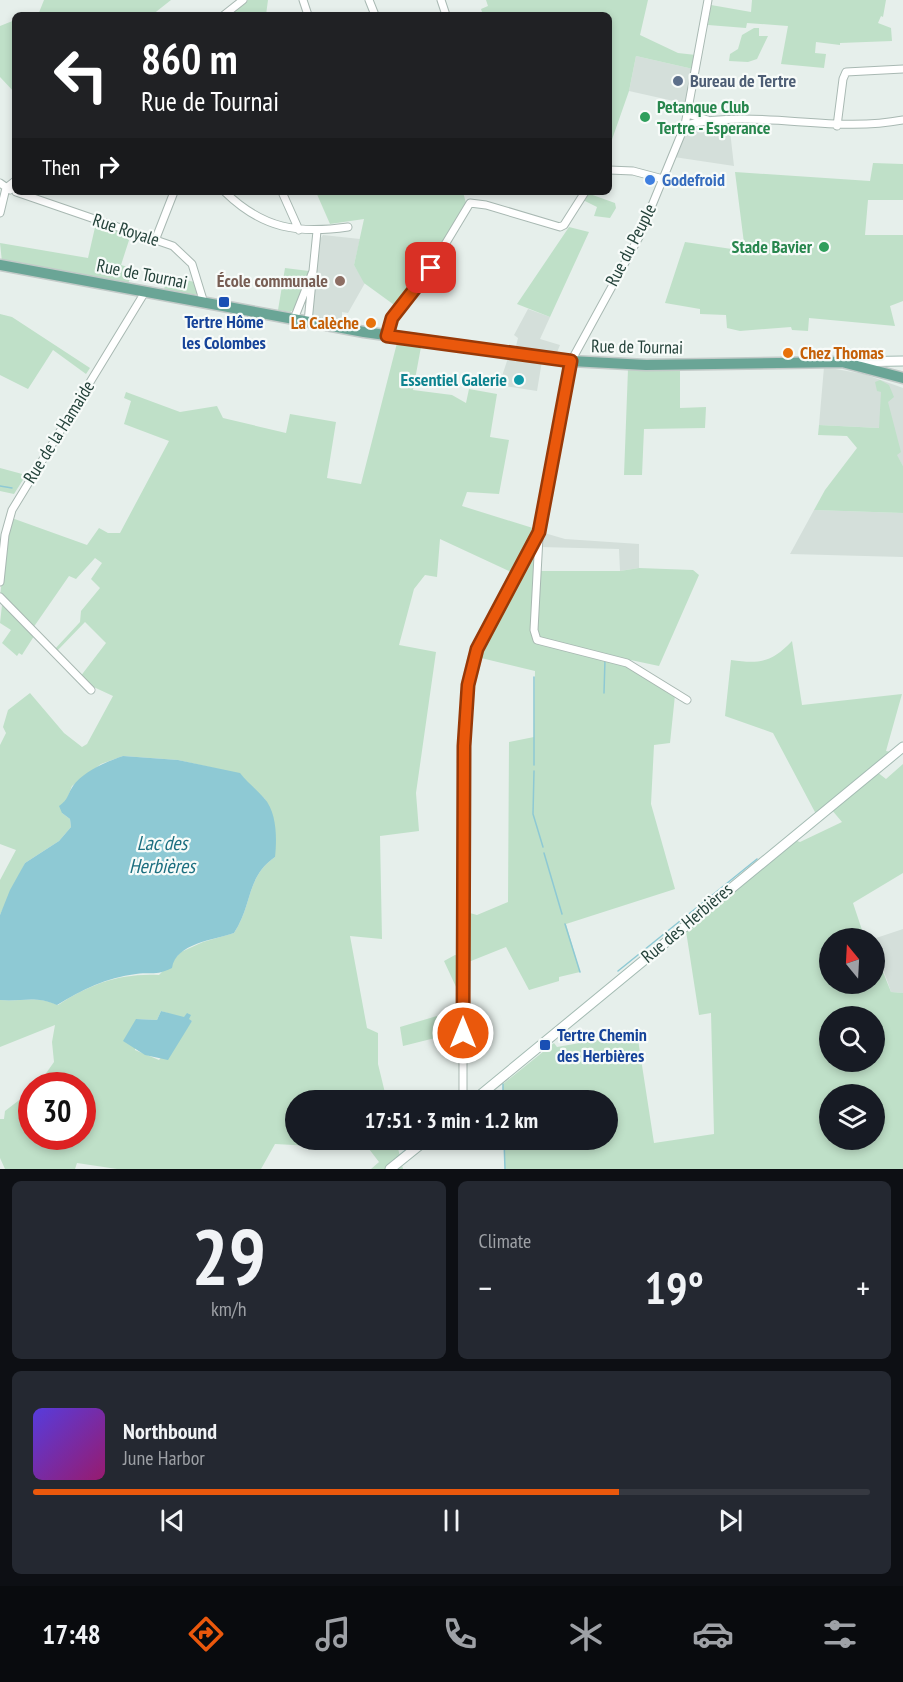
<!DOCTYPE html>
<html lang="en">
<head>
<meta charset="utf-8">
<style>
  body { margin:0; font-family:"PT Sans Narrow",sans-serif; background:#242831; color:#f1f3f6; height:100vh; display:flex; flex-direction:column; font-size:22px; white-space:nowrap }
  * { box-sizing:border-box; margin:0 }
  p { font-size:20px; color:#9ea1a6 }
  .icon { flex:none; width:33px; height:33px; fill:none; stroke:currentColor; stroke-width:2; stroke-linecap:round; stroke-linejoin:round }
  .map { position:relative; height:1169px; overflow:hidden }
  .drawer { display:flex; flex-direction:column; gap:12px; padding:12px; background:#0d0f14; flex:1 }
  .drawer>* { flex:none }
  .guide { position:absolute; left:12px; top:12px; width:600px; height:183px; border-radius:9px; box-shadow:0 3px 9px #0003; background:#202124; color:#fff; overflow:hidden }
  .needle { width:39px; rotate:342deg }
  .fabs { position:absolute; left:819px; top:928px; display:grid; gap:12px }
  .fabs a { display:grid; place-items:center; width:66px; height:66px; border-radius:50%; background:#171b24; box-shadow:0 3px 9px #0003; font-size:30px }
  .speed { position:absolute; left:18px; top:1072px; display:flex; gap:12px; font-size:30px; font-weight:700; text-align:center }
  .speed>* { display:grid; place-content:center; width:78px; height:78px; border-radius:50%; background:#171b24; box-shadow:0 3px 9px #0003; line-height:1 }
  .speed .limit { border:9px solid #d22; background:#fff; color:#111 }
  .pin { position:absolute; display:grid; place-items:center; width:51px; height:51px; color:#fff; margin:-26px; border-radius:12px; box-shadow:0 3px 9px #0006 }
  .me { position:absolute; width:66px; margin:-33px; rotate:0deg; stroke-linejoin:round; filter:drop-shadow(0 0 4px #0008) }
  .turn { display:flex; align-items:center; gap:21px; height:126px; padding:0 30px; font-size:27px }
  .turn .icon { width:78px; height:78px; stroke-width:2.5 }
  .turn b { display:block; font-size:42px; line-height:51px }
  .then { display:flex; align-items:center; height:57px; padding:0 30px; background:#0003; gap:12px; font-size:22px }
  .big { font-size:45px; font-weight:600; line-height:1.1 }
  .drawer .tile { flex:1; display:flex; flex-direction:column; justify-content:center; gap:9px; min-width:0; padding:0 21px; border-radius:9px; background:#242831 }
  .drawer .dial { align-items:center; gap:0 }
  .dial b { font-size:78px; line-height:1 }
  .song { display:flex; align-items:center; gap:18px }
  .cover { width:72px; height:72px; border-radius:9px; background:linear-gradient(135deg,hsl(250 70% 55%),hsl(320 70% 35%)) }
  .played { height:6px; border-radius:3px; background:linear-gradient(90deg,#ea580c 70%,#363941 70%) }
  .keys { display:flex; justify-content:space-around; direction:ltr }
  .heat { display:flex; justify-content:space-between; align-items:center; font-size:33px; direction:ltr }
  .drawer .tiles { flex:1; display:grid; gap:12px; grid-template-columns:1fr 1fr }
  .tile:last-child { grid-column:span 2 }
  .trip { position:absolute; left:285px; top:1090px; width:333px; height:60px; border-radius:30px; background:#171b24; box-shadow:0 3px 9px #0003; font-weight:600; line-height:60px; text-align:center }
  .tabs { display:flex; height:96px; justify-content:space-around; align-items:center; background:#090b0e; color:#9ea1a6 }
  .tabs .icon { width:42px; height:42px }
  .tabs .active { color:#ea580c }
  .tabs b { font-size:27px; color:#f1f3f6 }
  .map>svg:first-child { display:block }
</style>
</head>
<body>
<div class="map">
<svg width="903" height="1169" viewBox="0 0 903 1169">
  <rect width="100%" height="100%" fill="#e6efeb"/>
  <!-- built -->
  <path fill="#d4dfda" d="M636,56l57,13 -6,35 -58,-13z
    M729,122l5,44 -60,-9 11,-31z
    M323,235l37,4 -6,26 11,18 -17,30 -6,-1v11l-26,-4 -4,-4 3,-45 5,-31z
    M528,309l22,8 -10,22 20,6 -4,10 -41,-5 3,-12 -4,-3z
    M509,355l33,6 -5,30 -38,-6z
    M824,367l40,7 39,14v78l-23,-38 -61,-3z
    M814,510l89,3v44l-113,-3z
    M541,532l24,7 74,5v24l-19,3 -1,-22 -79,-2z
    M903,929v64l-12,-1 -18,-53z"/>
  <!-- green -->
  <path fill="#bfe0c8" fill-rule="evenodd" d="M44,0h127l-19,15h-114z
    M248,0h20l-2,15h-37z
    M486,0h162l-8,35 38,18 18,2 -3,14 -57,-13 -7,35 -20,57v-133h-126l-2,-6 7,-3z
    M752,0h134l-3,17 -2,-1 -3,7 13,5 1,13 -52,2v2l-24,-3 -1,11 11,1 -2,14 -43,-4 7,-38 -41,-3 -1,5 -38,-3 3,-20 40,7z
    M15,20v73l-15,-16v-51z
    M754,28h5v8h9l-11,23 -9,3 -19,-1 1,-7 8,-5 4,-14z
    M873,163l30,1v36h-35l-3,35h38v66l-13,5 5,20 -86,-8 -1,13 -16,-1 -1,-3 -51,4 -13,-3 -1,-13 -26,-1v-5l-35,-6 20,-61 60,9 -10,-79 135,9z
    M316,192h147l3,11 -48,82 -21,22 -33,-24 -10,-18 10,-46 -34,5z
    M587,193l28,10 1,5 -6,10 -16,-2 3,-9 -14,-7z
    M96,223l35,11 -10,31 13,4 -7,17 -125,-24 -2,-19 88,15z
    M569,227l20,5 -39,85 -33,-13z
    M285,268l24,3 -11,36 -8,5 -12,-2z
    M167,275l27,7 5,13 -35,-5z
    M0,314l12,3 78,51 -4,6 -33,-24 -25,39 -28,-14z
    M397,343l24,4 -8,43 39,5 14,8 3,-14 28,5 -7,43 19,3 -10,54 -32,-2 -5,14 74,23 -23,44 -73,-34 -3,38 -12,-2 -11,14 -15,56 37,7 -20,141 3,38 -39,5 2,103 -32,-3 17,92 11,5v31l9,37h-91v39h100l7,29h-32l8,-7 -10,-13 -94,-5 -14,25h-144l-40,-6 -2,6h-70l-5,-11v-39h4l1,-8 26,-20 1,46h50v-51h-45l17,-24 -2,-20 3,-17 -55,22v-47c23,2 35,-5 58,5 32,-21 62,-32 101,-30l22,-23 22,-10 31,-9c19,-29 12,-56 41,-76l-10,-58 -15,-13 -10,-12 -62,-14 -55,-4 -22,8 -29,22 -10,27 8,6 1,8 -12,14 -34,22 -25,52v-35l16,-30 -16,-6v-99l6,-12 -3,-6 5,-17 22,-17 34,40 18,14 5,-3 26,-48 -28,-13 -5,-6 26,-34 -21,-21 -29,30 -2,-2 26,-28 1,-11 19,-23 -9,-9 11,-16 -7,-5 -19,21 -7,-3 -36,52 -33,-31 9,-80 78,28 12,-17 9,5h12l49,-92 -45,-17 7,-23 -7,-3 2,-6 54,20 37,-6 6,12 63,15 4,-19 46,8 -9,56 34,6zM161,1011l31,10 -33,39 -24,-10 1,-31 21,1z
    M628,369h52v39l26,-1 -1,21 -61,1 -2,46h-18z
    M880,380l9,5 5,12 -6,5 13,50 -4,3 6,11v47l-89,-3 11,-20 32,-42 -10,-12 -29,-1 1,-10 60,3 2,-36 -4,-1 -2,-9z
    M0,468l26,7 -12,19 -14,-3z
    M531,553l5,1 -4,74 7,15 84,21 52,31 -5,48 -16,2 -3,59 24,85 -109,35 14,48 -21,5v4l-30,9 -23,-43 -40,16v-51l11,3 31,-13 1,-160 25,-5 1,-66 -58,-14z
    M639,568l54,2 6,5 -40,91 -118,-25 -5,-9 4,-61h80z
    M2,605l34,28 -14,22 -3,-2 -2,3 -15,-13 9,-13 -11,-7z
    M792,641l10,64 100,-11 -16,57 5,1 -75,62 -43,-81 -48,-17 6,-56c28,4 40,3 61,-19z
    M903,764v109l-50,30 12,36h-35v45h44l1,-20 4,-2 12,30 12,1v176h-398l-1,-29h104v-39h-105v-17l51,-41 3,4 80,-14 17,110 60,-9 -3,-121 -12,2 -13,-84 108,-91 6,2 42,-20 -11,-13 46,-37 9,7zM830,1017h44v45h-44zM830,1095h44v45h-44z
    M455,955l5,1 -1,76 -56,14 -3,-19 57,-17v-21l-13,-28z"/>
  <!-- water -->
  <path fill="#8ec9d4" d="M123,756l55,4 62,13c8,10 16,16 24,25 13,14 13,41 11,59 -29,20 -22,47 -41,76 -20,7 -58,10 -62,35 -16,8 -21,4 -36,6 -30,4 -53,15 -79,31 -23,-10 -34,-3 -57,-5v-85l10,-25 15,-27 34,-22 12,-14 -1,-8 -8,-6 -3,-7c10,-7 8,-11 14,-20 9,-14 35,-25 50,-30z
    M161,1011l23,6 3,-4 4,2 -2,4 3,2 -24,39 -23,-5 -22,-14 13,-22 21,1z"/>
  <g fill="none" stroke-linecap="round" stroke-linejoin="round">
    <!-- stream -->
    <path stroke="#8ec9d4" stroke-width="1.5" d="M0,486l12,2
      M604,693l1,-34
      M534,765v-88
      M534,771l-1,43 10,33
      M544,853l18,61
      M565,924l15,48
      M618,971l139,-112
      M457,1015v-34
      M503,1084v17
      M457,1101v-10
      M504,1140l1,29
      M392,1162l25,-22"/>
    <!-- street casing -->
    <g stroke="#a8b8b2" stroke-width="9">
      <path id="street" d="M303,0l5,15
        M369,0l6,15
        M441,0l5,15
        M224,15l19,-15
        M687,114l21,6
        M685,125c72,-17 146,9 218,-5
        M837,126l6,-47 3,-7 57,-3
        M609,170l24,1 30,8
        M0,183l10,7
        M6,188l9,-7
        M16,192l157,54 19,18 12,39
        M225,192c38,37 73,42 123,35
        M282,192l17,38
        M0,213l6,-25
        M156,238l18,-46
        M313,271l4,-40
        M294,319l19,-48 -5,51
        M387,336l5,-18 28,-32 50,-83 16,2 74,22 4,-2 21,-33
        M539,537l-5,93 3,10 90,23 60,37
        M0,582l5,-47 7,-25 133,-218
        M0,597l91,93
        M463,1101v-355l5,-61 9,-36 62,-117 30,-167 70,-128 46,-112 23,-125"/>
    </g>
    <!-- secondary casing -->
    <g stroke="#a4bbb3" stroke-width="11">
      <path id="secondary" d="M848,362l55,-1
        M473,1101l430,-354
        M390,1169l36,-29"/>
    </g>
    <!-- primary casing -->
    <g stroke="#c2cac8" stroke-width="13">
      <path id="primary" d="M0,265l364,67 207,29 75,4 196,-3 61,16"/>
    </g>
    <!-- street -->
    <use href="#street" stroke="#fff" stroke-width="7"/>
    <!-- secondary -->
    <use href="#secondary" stroke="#fff" stroke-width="9"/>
    <!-- primary -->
    <use href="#primary" stroke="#6aa596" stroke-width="10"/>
  </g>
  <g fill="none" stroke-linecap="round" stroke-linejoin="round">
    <!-- route casing -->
    <g stroke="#983908" stroke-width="15">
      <path id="route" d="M431,268l-39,50 -5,18 184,25 -32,171 -62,117 -9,36 -4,61 -1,287"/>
    </g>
    <!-- route -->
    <use href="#route" stroke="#ea580c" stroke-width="10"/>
  </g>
  <!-- markers -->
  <circle fill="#5c6f8a" stroke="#f7fbf9" stroke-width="2" cx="678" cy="81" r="6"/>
  <g fill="#2e9e5b" stroke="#f7fbf9" stroke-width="2">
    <circle cx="645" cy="117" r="6"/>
    <circle cx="824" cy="247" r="6"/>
  </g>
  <circle fill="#3f7fe0" stroke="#f7fbf9" stroke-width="2" cx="650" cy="180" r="6"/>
  <circle fill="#8d6e63" stroke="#f7fbf9" stroke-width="2" cx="340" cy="281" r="6"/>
  <g fill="#1a4fb4" stroke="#f7fbf9" stroke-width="2">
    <rect x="218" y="296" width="12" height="12" rx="3"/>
    <rect x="539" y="1039" width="12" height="12" rx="3"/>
  </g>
  <g fill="#e8710a" stroke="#f7fbf9" stroke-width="2">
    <circle cx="371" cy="323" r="6"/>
    <circle cx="788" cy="353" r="6"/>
  </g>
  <circle fill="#0f9aa8" stroke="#f7fbf9" stroke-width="2" cx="519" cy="380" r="6"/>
  <g text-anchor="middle" stroke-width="4.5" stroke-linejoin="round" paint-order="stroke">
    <!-- service labels -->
    <g font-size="18" font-weight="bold" fill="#4e5e75" stroke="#f7fbf9" text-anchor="start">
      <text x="690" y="87">Bureau de Tertre</text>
    </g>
    <!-- leisure labels -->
    <g font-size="18" font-weight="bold" fill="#27864d" stroke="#f7fbf9" text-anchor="start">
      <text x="657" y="113">Petanque Club<tspan x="657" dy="21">Tertre - Esperance</tspan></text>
      <text x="812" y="253" text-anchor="end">Stade Bavier</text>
    </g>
    <!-- shop labels -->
    <g font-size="18" font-weight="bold" fill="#366cbe" stroke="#f7fbf9" text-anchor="start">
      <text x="662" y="186">Godefroid</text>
    </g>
    <!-- street labels -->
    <g font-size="18" fill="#24423a" stroke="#f7fbf9">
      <text transform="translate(126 230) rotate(18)" y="6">Rue Royale</text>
      <text transform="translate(631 245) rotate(-63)" y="6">Rue du Peuple</text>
      <text transform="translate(142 274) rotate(11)" y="6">Rue de Tournai</text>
      <text transform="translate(637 347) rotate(1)" y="6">Rue de Tournai</text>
      <text transform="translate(59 432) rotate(-58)" y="6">Rue de la Hamaide</text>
      <text transform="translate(687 923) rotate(-40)" y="6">Rue des Herbières</text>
    </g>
    <!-- education labels -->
    <g font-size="18" font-weight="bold" fill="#785e54" stroke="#f7fbf9" text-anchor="end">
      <text x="328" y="287">École communale</text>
    </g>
    <!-- transit labels -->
    <g font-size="18" font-weight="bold" fill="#164399" stroke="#f7fbf9">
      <text x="224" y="328">Tertre Hôme<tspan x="224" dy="21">les Colombes</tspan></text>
      <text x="557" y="1041" text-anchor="start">Tertre Chemin<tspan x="557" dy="21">des Herbières</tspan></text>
    </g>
    <!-- food labels -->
    <g font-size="18" font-weight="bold" fill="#c56008" stroke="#f7fbf9" text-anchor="end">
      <text x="359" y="329">La Calèche</text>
      <text x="800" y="359" text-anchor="start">Chez Thomas</text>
    </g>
    <!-- culture labels -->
    <g font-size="18" font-weight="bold" fill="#0d838f" stroke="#f7fbf9" text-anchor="end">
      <text x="507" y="386">Essentiel Galerie</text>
    </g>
    <!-- water labels -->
    <g font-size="20" font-style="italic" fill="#1c6f80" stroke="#f7fbf9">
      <text x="162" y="850">Lac des<tspan x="162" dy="23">Herbières</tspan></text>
    </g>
  </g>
</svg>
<div class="fabs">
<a><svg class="needle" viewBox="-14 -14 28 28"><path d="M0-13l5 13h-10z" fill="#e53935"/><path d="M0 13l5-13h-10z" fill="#9ea1a6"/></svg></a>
<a><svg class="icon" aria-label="search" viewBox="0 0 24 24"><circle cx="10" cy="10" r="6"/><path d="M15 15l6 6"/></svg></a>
<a><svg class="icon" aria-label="layers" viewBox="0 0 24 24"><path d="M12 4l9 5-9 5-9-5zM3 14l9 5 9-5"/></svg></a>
</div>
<div class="speed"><div class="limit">30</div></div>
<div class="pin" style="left:431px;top:268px;background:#d93025"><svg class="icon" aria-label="arrive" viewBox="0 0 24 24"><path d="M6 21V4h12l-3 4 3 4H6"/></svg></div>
<svg class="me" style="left:463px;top:1033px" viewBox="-20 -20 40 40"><circle r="17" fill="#ea580c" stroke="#fff" stroke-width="3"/><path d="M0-11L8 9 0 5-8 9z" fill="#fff"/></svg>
<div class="trip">17:51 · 3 min · 1.2 km</div>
<div class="guide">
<div class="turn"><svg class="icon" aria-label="left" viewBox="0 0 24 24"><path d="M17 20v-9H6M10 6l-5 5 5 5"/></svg><div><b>860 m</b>Rue de Tournai</div></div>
<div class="then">Then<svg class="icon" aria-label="right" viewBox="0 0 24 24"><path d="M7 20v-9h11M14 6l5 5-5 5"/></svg></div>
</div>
</div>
<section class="drawer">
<div class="tiles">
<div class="tile dial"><b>29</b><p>km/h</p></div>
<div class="tile"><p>Climate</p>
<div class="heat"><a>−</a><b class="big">19°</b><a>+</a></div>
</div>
<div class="tile">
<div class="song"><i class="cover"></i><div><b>Northbound</b><p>June Harbor</p></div></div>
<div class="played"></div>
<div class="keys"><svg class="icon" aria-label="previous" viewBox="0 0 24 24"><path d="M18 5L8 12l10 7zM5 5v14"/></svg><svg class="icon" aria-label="pause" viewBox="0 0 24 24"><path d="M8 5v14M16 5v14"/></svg><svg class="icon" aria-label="next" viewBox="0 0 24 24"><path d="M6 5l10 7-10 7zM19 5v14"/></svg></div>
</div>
</div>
</section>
<nav class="tabs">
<b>17:48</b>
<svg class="icon active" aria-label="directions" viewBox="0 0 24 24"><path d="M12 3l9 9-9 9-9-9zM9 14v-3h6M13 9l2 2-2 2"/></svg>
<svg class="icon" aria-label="music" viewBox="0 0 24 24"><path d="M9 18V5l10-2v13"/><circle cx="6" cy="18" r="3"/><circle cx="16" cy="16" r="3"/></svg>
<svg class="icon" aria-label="phone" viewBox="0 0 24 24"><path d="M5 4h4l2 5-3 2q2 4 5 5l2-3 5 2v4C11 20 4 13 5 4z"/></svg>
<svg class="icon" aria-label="climate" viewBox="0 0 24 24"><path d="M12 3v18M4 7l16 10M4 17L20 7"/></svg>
<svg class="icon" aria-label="car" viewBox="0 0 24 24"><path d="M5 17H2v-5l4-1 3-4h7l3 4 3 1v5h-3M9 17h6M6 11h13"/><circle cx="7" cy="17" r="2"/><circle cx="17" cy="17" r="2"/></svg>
<svg class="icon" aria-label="filters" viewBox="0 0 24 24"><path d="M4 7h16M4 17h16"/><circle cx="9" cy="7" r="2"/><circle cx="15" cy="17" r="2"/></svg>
</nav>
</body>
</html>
